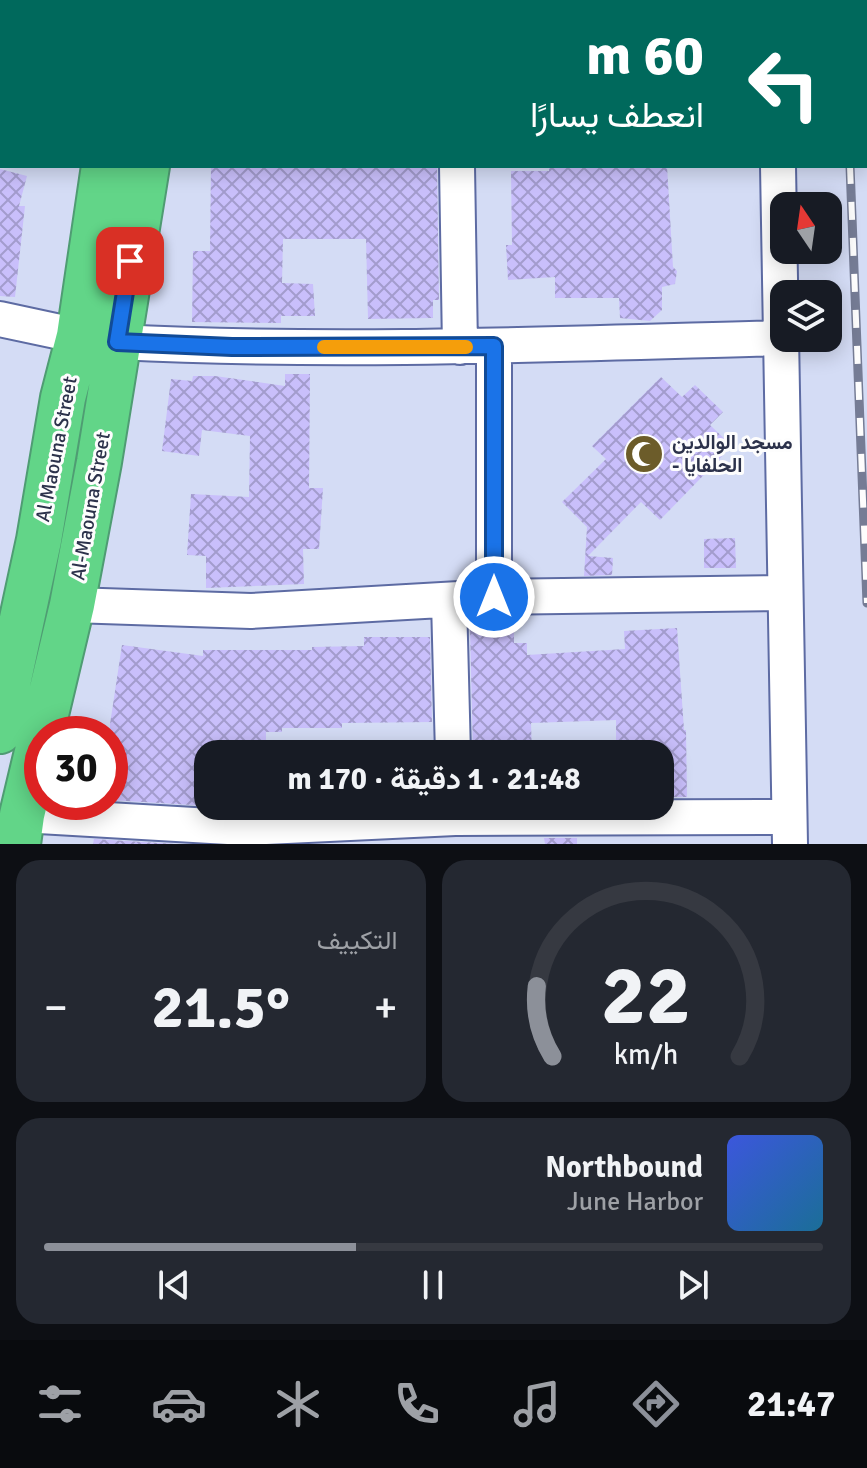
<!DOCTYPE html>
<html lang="ar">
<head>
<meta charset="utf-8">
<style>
  body { margin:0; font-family:Signika,Vazirmatn,sans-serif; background:#242831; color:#f1f3f6; direction:rtl; height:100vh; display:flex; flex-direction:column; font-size:30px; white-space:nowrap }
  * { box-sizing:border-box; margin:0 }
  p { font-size:26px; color:#9ea1a6 }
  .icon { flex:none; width:44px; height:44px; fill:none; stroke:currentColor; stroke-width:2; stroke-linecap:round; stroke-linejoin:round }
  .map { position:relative; height:844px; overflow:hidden; direction:ltr }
  .sheet { display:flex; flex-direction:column; gap:16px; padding:16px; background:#0d0f14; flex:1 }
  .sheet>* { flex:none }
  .banner { position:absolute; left:0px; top:0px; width:868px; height:168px; box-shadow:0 4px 20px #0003; direction:rtl; background:#00695c; color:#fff; overflow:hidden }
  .needle { width:52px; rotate:347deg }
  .tools { position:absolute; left:770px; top:192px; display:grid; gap:16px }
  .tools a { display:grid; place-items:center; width:72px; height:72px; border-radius:16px; background:#171b24; box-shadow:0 4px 20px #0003; font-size:40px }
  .speed { position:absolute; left:24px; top:716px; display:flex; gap:16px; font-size:40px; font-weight:700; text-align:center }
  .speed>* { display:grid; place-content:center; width:104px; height:104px; border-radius:50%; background:#171b24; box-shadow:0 4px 20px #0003; line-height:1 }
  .speed .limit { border:12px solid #d22; background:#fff; color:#111 }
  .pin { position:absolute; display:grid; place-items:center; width:68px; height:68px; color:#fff; margin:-34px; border-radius:16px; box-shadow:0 4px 12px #0006 }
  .me { position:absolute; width:88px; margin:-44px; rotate:0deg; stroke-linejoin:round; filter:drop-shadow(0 0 6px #0008) }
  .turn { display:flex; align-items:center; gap:28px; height:168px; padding:0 32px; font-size:36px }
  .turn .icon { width:104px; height:104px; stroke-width:2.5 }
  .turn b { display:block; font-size:56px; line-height:68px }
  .big { font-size:60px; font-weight:700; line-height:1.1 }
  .sheet .tile { flex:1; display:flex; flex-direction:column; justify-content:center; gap:12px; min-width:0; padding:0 28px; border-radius:24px; background:#242831 }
  .sheet .dial { align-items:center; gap:0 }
  .dial svg { height:208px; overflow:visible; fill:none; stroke:#363941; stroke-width:7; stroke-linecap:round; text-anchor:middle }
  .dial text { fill:#f1f3f6; stroke:none }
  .song { display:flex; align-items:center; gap:24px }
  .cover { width:96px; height:96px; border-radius:12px; background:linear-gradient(135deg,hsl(230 70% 55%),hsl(200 70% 35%)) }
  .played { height:8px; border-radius:4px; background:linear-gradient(90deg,#8c9099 40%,#363941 40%) }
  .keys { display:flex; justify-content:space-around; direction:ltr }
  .heat { display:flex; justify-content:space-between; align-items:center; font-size:44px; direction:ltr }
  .sheet .tiles { flex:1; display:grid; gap:16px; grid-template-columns:1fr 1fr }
  .tile:last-child { grid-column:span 2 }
  .trip { position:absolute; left:194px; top:740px; width:480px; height:80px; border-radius:24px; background:#171b24; box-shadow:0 4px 20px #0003; font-weight:700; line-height:80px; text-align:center; direction:rtl }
  .dock { display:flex; height:128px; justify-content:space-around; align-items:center; background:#090b0e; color:#9ea1a6 }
  .dock .icon { width:56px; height:56px }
  .dock .on { color:#8c9099 }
  .dock b { font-size:36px; color:#f1f3f6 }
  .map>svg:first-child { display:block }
</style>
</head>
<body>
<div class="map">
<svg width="867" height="844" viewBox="0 0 867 844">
  <defs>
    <pattern id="building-cross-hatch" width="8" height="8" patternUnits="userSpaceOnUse" patternTransform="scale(2)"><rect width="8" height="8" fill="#c9bffb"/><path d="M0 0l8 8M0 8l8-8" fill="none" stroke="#a39ccd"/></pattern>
  </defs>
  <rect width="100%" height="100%" fill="#d4dcf5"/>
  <!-- building -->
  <path fill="url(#building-cross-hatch)" d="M211,166h226l2,134h-6v18l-65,1 -2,-80h-83l-1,44 31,1 2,32h-34v7l-89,-1 1,-71h17z
    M549,166h118l6,101 4,4 -2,13 -13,3v23l-12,11 -30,-3 -1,-20h-64v-21l-47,3 -2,-35h6l-1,-74h38z
    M0,169l27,7 -8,30h6l-10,91 -15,-1z
    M285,374h25l-1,114h14l-4,61h-16l1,35 -98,4v-32l-19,-1 4,-61 58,3 1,-61 -48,-6 -3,26 -37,-5 9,-72 21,2 1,-5h22l70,10z
    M661,377l21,20 13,-12 28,27 -13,13 22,21 -72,74 -19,-18 -53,54 25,2 -1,17 -28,1 3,-49 -25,-25 44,-43 -14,-13z
    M735,538l1,30h-32v-29z
    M514,627v16h13v12l98,-6 -1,-18 53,-3 7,102h2l1,67h-27v-43h-44v-34l-85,3 1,31h-59l-3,-126z
    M364,637h66l2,85 -90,1v5h-60v4h-16v22h-58v52l-98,-6v-76l12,-79 81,11v-6h109v-3l52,-1z
    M544,838h33v6h-32z
    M94,839l82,5h-83z"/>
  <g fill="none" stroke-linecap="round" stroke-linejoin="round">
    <!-- minor casing -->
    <g stroke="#5d6ba3" stroke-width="38">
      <path id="minor" d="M773,0v2
        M454,2v-2
        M457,166l3,181
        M778,166l12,678
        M0,319l79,17
        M117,342c221,11 441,2 662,-4
        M494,597v-251
        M449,601l4,153
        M72,605l179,6 243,-14 291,-4
        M22,815l223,13 210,-10 334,-1"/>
    </g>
    <!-- highway casing -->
    <g stroke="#4f9c73" stroke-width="48">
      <path id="highway" d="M131,2l1,-2
        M173,2v-2
        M0,731l9,-52 30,-139 24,-142 16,-62 25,-170
        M18,844l4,-29 50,-210 27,-143 48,-296"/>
    </g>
    <!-- minor -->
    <use href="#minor" stroke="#fff" stroke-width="34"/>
    <!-- highway -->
    <use href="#highway" stroke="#62d588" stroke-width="44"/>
    <!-- rail casing -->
    <g stroke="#757c95" stroke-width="9">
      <path id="rail" d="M846,0v2
        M850,166l17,437"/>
    </g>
    <!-- rail -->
    <use href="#rail" stroke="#fdfdfd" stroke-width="6" stroke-dasharray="18" stroke-linecap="butt"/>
  </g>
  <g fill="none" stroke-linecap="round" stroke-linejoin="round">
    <!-- route casing -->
    <g stroke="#114b97" stroke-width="20">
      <path id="route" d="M130,261l-13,81 115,5 262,-1v251"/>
    </g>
    <!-- route -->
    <use href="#route" stroke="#1a73e8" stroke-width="14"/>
    <!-- slow -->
    <path stroke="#f59e0b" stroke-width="14" d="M324,347h142"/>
  </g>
  <!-- icons -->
  <defs>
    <g id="mosque-disc" transform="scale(2)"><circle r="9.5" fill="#6c5c2a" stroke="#fdfdfd"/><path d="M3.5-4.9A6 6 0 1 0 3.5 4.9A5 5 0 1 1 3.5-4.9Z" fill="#fff"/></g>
  </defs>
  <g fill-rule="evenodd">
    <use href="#mosque-disc" x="644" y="454"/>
  </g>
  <g text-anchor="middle" stroke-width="6" stroke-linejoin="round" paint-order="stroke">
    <!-- poi labels -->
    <g font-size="20" font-weight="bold" fill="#2c324b" stroke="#fdfdfd" text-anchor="start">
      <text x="672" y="449">مسجد الوالدين<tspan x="672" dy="23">- الحلفايا</tspan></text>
    </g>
    <!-- street labels -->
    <g font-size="20" fill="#2c324b" stroke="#fdfdfd">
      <text transform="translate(56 449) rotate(-79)" y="7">Al Maouna Street</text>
      <text transform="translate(90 506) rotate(-80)" y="7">Al-Maouna Street</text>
    </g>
  </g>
</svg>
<div class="tools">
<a><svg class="needle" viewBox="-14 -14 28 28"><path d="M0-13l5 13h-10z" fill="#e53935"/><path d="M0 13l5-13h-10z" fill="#9ea1a6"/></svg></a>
<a><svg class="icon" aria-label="layers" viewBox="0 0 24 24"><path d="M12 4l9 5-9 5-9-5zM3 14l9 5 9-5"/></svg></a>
</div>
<div class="speed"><div class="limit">30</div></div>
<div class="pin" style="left:130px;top:261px;background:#d93025"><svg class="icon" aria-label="arrive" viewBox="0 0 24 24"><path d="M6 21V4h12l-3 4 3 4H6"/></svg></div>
<svg class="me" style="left:494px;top:597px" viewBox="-20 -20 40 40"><circle r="17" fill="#1a73e8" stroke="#fff" stroke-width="3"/><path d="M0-11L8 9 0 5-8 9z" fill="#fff"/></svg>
<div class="trip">21:48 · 1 دقيقة · 170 m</div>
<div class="banner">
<div class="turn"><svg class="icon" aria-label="left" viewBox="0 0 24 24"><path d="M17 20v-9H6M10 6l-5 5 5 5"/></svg><div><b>60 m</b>انعطف يسارًا</div></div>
</div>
</div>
<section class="sheet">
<div class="tiles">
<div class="tile dial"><svg viewBox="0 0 100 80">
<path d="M14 69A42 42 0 1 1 86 69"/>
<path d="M14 69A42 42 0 0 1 8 42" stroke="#8c9099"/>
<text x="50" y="56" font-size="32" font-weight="700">22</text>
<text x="50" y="72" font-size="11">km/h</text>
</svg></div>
<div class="tile"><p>التكييف</p>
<div class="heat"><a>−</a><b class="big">21.5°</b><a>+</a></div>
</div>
<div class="tile">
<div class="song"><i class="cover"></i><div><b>Northbound</b><p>June Harbor</p></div></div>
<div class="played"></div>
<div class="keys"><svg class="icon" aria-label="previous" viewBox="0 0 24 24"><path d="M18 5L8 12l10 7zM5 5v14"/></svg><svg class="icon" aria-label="pause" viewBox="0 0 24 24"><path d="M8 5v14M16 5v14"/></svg><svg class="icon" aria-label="next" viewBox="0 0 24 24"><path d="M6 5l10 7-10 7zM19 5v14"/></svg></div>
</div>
</div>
</section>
<nav class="dock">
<b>21:47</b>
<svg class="icon on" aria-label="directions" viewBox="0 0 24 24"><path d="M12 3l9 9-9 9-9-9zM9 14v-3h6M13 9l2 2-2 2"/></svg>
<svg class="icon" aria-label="music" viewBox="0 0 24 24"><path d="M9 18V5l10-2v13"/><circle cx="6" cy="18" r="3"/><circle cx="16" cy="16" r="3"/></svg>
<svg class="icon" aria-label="phone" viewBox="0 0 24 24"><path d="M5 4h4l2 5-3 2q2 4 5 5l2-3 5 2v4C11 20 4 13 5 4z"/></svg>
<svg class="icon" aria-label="climate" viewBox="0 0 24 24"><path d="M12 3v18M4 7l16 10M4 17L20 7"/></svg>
<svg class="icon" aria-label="car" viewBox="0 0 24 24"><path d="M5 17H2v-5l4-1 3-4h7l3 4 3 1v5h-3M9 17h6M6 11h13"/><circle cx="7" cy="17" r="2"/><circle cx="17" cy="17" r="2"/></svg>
<svg class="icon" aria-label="filters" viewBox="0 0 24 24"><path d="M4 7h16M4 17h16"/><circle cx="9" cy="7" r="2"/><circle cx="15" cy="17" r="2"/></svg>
</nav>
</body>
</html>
